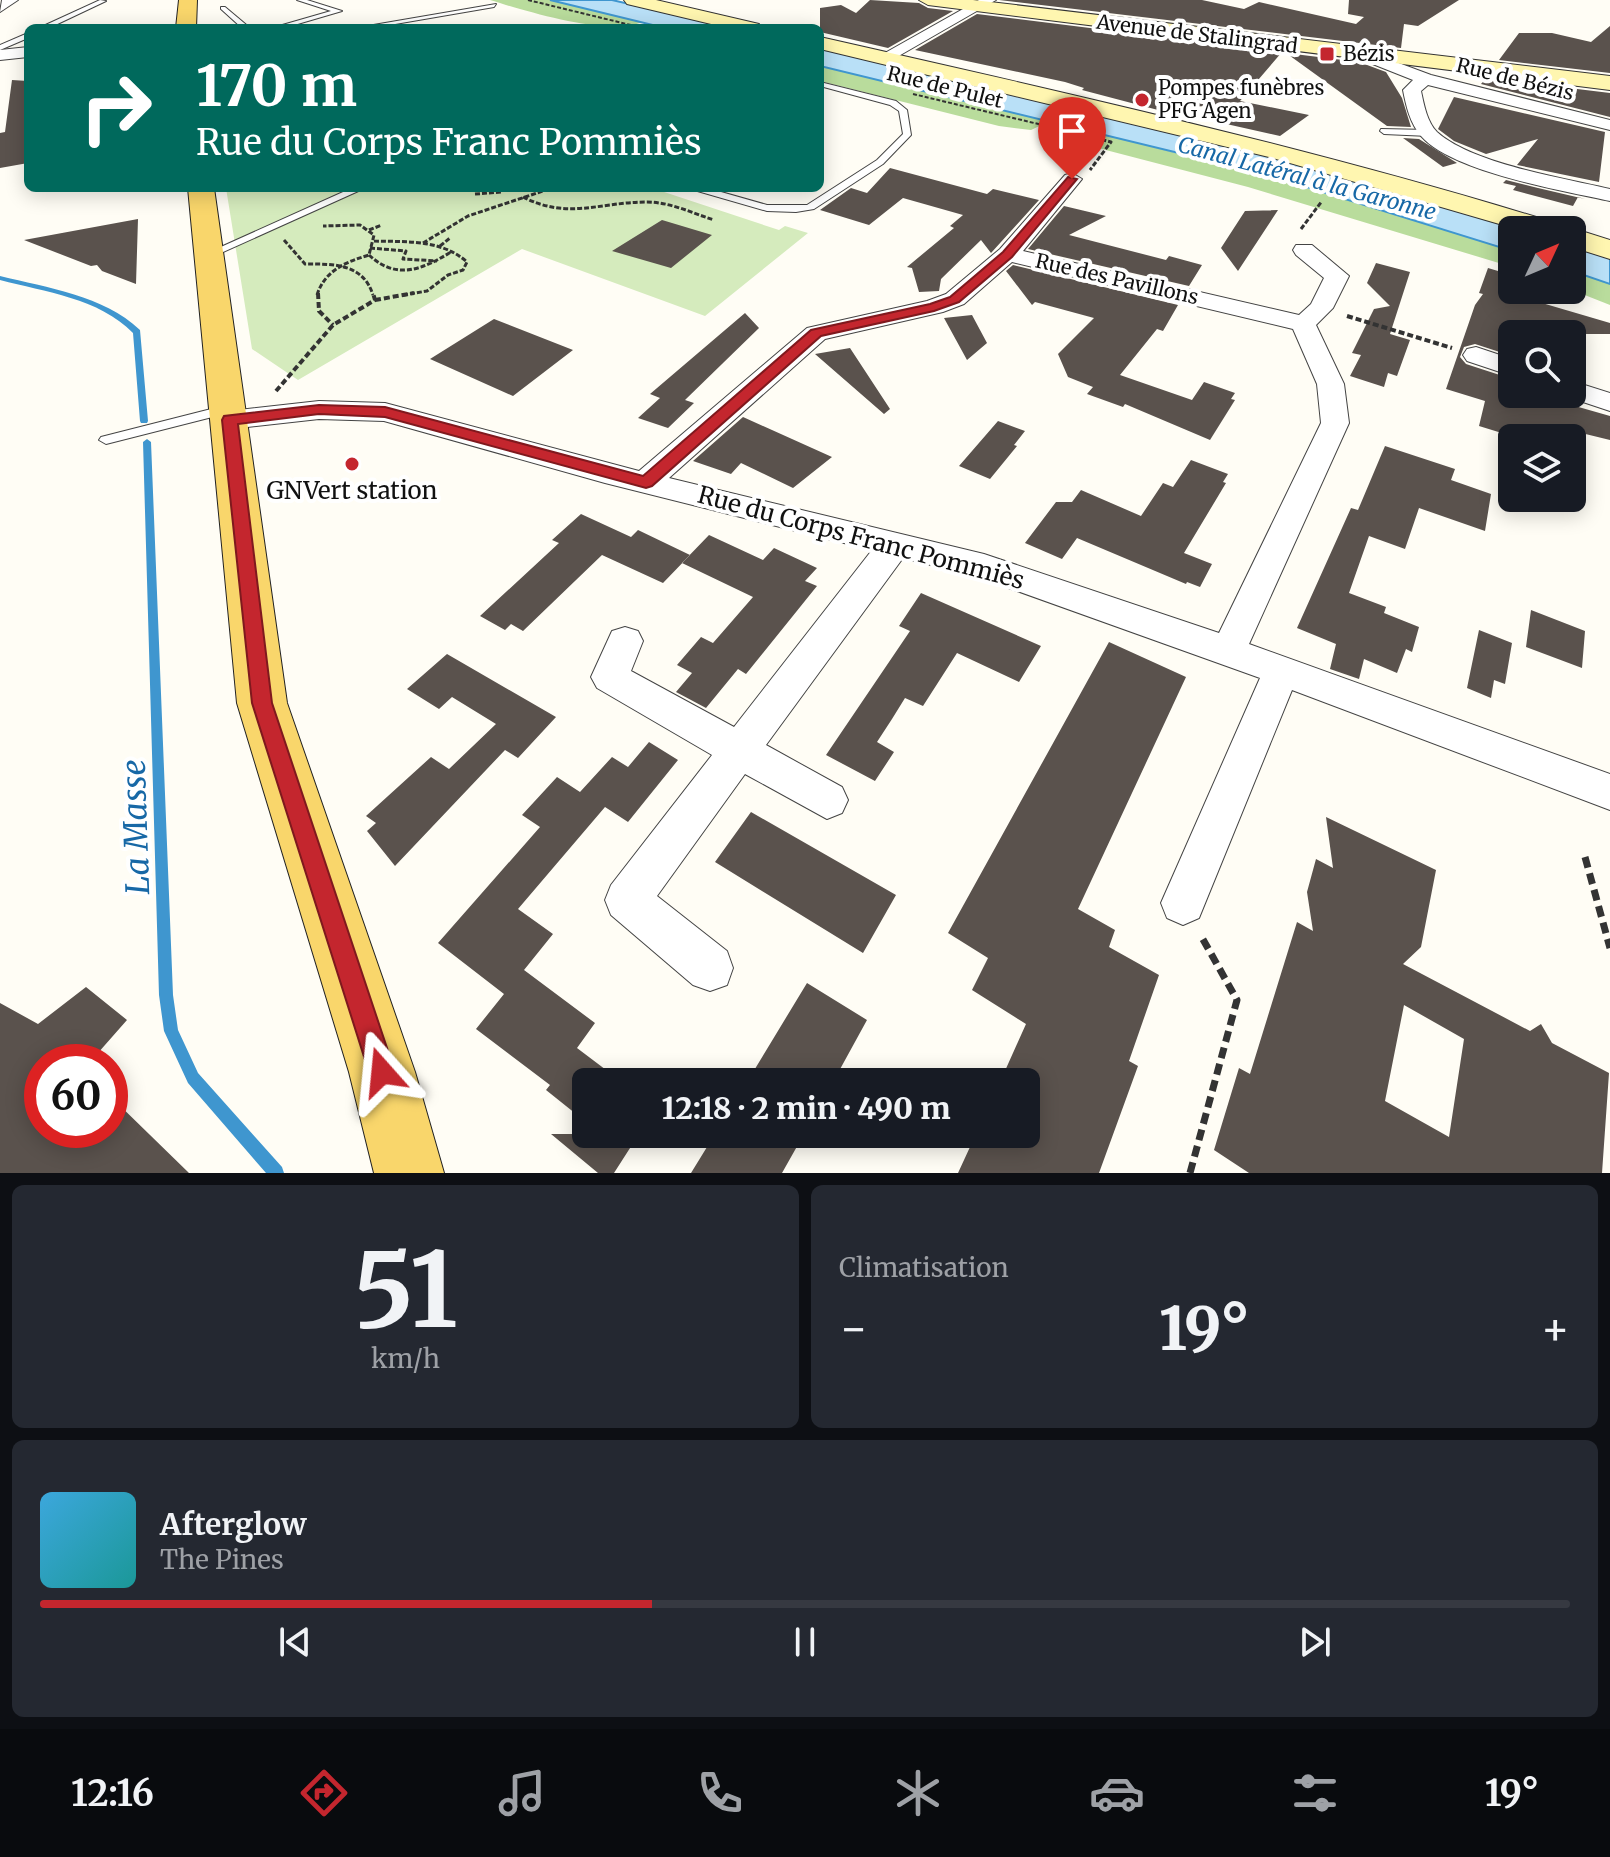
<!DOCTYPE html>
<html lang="fr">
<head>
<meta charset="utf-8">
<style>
  body { margin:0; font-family:Merriweather,serif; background:#242831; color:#f1f3f6; height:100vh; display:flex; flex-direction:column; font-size:30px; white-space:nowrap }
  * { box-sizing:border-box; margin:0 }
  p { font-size:26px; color:#9ea1a6 }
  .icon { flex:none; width:44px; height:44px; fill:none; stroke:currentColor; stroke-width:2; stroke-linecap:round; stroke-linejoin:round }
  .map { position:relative; height:1173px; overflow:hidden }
  .side { display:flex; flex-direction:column; gap:12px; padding:12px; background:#0d0f14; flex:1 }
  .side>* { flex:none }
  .top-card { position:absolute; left:24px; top:24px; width:800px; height:168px; border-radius:12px; box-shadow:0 4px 20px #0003; background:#00695c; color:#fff; overflow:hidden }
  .needle { width:52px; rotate:46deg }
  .tools { position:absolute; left:1498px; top:216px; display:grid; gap:16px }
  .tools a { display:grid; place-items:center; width:88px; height:88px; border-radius:12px; background:#171b24; box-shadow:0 4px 20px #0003; font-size:40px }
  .speed { position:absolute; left:24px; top:1044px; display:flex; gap:16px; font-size:40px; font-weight:700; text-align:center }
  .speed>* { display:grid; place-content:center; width:104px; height:104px; border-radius:50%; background:#171b24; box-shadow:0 4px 20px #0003; line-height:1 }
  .speed .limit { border:12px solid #d22; background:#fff; color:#111 }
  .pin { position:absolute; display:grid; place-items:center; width:68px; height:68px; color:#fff; margin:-82px -34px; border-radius:50% 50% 50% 0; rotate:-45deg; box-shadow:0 0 8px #0007 }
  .pin .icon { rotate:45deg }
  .me { position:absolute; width:88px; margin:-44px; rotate:342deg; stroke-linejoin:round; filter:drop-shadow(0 0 6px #0008) }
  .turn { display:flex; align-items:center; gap:28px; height:168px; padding:0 40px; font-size:36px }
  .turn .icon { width:104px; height:104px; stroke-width:2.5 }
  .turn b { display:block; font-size:56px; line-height:68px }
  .big { font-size:60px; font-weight:800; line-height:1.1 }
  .side .card { flex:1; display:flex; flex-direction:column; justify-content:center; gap:12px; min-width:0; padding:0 28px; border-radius:12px; background:#242831 }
  .side .dial { align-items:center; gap:0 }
  .dial b { font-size:104px; line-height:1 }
  .song { display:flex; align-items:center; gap:24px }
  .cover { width:96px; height:96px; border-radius:12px; background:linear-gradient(135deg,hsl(200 70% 55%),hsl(180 70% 35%)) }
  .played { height:8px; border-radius:4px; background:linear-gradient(90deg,#c4262e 40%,#363941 40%) }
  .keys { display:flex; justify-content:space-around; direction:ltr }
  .heat { display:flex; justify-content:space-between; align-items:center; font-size:44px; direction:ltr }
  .side .tiles { flex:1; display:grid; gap:12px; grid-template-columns:1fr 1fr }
  .card:last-child { grid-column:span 2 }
  .trip { position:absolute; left:572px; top:1068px; width:468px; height:80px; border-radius:12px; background:#171b24; box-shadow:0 4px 20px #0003; font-weight:800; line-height:80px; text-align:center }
  .tabs { display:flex; height:128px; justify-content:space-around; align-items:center; background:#090b0e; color:#9ea1a6 }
  .tabs .icon { width:56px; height:56px }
  .tabs .selected { color:#c4262e }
  .tabs b { font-size:36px; color:#f1f3f6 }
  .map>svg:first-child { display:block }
</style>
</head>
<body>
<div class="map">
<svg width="1610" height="1173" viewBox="0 0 1610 1173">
  <rect width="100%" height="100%" fill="#fffdf5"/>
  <!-- green -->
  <path fill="#d5ebbd" d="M226,188h426l127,42 6,-4 23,7 -103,83 -183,-67 -224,131 -46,-31z"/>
  <!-- forest -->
  <path fill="#b9dc9c" d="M490,0h60l92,22c-32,15 -117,-11 -152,-22z
    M820,66l230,55 -19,9 -32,-4 -179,-45z
    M1078,128c146,36 291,76 434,123v16l-264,-80 -173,-45 -15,-8 6,-5z
    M1572,271l38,13v21l-38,-15z"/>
  <!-- water -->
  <path fill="#b9e0f7" stroke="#3f96cf" stroke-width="2" d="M550,0h62l121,28h-68z
    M820,48l468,111 239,71h-15v21l-251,-78 -441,-107z
    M1572,245l38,13v26l-38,-13z"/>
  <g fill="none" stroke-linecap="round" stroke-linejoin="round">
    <!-- stream -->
    <path fill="#3f96cf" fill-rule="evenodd" d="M0,276c48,12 103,19 140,54l8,91 -1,2h-6l-1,-2 -7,-88c-34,-35 -88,-41 -133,-53z
      M147,439l4,3 22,553 5,35 20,43 84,94 2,6h-18l-78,-90 -24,-52 -5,-36 -16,-553z"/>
  </g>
  <!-- building -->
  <path fill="#5a524d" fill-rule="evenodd" d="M870,0l49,3 9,5 25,3 -65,37 -68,-16v-24l21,-3 15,8z
    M999,0h203l42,9 15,-7 97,22 8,-7 -16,-3 1,-14h110l-41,26 -14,-2 -3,24z
    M977,14l305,38 -42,49 69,14 -29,21 -67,-15 14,-17 -69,6 -76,-20 2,-2 -19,-6 -150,-32z
    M1610,26v47l-111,-13 20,-27h33l39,9z
    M1286,53l73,9 27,10 16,26 9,29 -24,-1z
    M1486,78l124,15v24l-129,-33z
    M12,80l16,1v82l-28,5v-35l5,-1z
    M1454,97l151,35 -6,50 -82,-17 21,-26 -52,15 -32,-13 -16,-12z
    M1403,138l16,1 38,24 -14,4z
    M890,168l97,26 6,-5 46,11 -48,53 -10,-13 -40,39 -2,12 -20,1 -7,-24 -5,-1 47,-39 -4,-2 13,-11 -60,-17 -34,27 -49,-15 31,-22 16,5z
    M1506,180l32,8 47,11 -7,-2 -5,9 -60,-16 3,-4 -13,-3z
    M1064,206l42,10 -37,19 97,25 3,-4 33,9 -13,21 -161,-37z
    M1278,210l-40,61 -17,-23 24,-37z
    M138,219l-2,65 -34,-13 -5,-6 -6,1 -67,-26z
    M662,220l50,15 -41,33 -59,-17z
    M1512,250v40h32l-2,13 68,20v11h-98v22l-37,-12 -11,3 -4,10 6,7 46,15v15h21l77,22v24l-45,-11 -1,9h-46l-39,-12 6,-25 -39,-12 29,-84 8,-11 -4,-1 9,-25 10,3z
    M1376,263l34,9 -20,62 20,6 -13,36 -9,-3 -4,14 -34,-11 11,-21 -9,-2 22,-44 16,-3 -23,-23z
    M1013,265l165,40 -15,26 -6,-2 -37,46 72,25 12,-18 31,11 -4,6 4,1 -25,40 -85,-36 -2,3 -36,-13 6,-7 -25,-10 -10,-23 36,-36 -59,-16 -3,3 -26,-34z
    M745,313l14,15 -74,72 9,3 -26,25 -30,-10 22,-20 -10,-4z
    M972,315l15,28 -20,17 -23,-42z
    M494,319l79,31 -60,46 -83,-37z
    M850,348l40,61 -6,5 -69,-60z
    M743,417l89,40 -39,31 -52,-25 -10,11 -38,-13z
    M998,421l27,10 -11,14 3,1 -27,33 -31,-13z
    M1385,446l70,23 -4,11 40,14 -6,37 -66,-23 -14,41 -36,-13 -20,57 37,14 -2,6 35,14 -7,25 -6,-3 -9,24 -33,-14 -5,20 -29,-10 6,-25 -39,-16 54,-120 7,2z
    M1191,460l37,14 -5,8 3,1 -42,70 28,11 -12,23 -13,-5 -1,2 -109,-46 -15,21 -37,-16 31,-41h16l9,-12 60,26 22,-33 10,4z
    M581,514l50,23 7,-7 52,25 -27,28 -61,-28 -79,76 -12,-7 -6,6 -25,-14 79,-73 -7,-3z
    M709,535l54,25 11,-12 43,20 -12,13 12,5 -71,88 -8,-5 -32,39 -30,-16 16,-19 -15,-8 24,-28 12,6 40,-46 -71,-34z
    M921,593l120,53 -22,36 -62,-29 -34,53 -18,-8 -13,21 -15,23 17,10 -19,29 -49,-26 84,-124 -11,-5z
    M1531,610l54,21 -3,37 -56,-21z
    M1479,630l33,13 -7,41 -11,-4 -3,18 -24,-10z
    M1109,642l77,35 -108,232 37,21 -6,17 50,28 -30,86 9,5 -39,107h-141l18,-39h50v-52h-26l26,-58 -54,-34 16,-32 -40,-25z
    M447,654l109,63 -38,41 -13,-8 -110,116 -28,-35 9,-8 -10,-7 65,-59 18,12 47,-45 -44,-27 -13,12 -32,-20z
    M649,742l29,18 -50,62 -23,-15 -87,102 35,25 -29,36 71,53 -18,25 45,34h-36v40l-40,-32 4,-5 -74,-56 28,-35 -66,-51 102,-116 -18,-12 35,-38 23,15 32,-35 16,10z
    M751,812l145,83 -33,58 -148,-91z
    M1326,817l110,53 -15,77 -18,17 127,67 11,-7 11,19 57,30 -7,100h-353l-35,-23 25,-82 11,6 47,-152 16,9 -6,-39 9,-33 17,9zM1404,1005l60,34 -15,98 -64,-36z
    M807,983l60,37 -34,62h-86z
    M86,987l41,33 -37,42h-48v68h68v-34l79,77h-189v-170l38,21z
    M551,1134h88l-25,39h-16z
    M715,1134h89l-22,39h-91z"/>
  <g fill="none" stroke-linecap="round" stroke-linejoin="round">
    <!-- lane casing -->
    <g stroke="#444" stroke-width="2">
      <path id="lane" d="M100,0l6,1 -57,27h-10z
        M297,0h10l35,11 -58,17h-12l59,-17z
        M496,4l-2,3 -122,21h-16z
        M221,7h4l25,21h-8l-21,-19z
        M28,33v5l-28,12v-5z
        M820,82l76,19 11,9 4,25 -28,29 -69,45 -18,3 -29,-1 -73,-21 -2,-2h15l60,17h40l70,-45 26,-26 -4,-23 -9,-6 -70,-19z
        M1381,129l48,1 4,3 -4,3 -45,-2 -4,-3z
        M352,188h13l-153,69 -9,-2z
        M227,405l7,4 -2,3 -126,32 -7,-4 2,-3z"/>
    </g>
    <!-- street casing -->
    <g stroke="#444" stroke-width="2">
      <path id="street" d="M2,0h16l-18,12z
        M979,0h17l-106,61h-12l-2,-3z
        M28,47v10l-28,3v-10z
        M1361,49l70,26 179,45v10l-182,-45 -7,6c3,14 6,31 16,41 36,32 126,46 173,57v12c-46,-10 -158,-29 -189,-65 -11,-13 -15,-30 -18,-46l10,-10 -58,-23 -2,-3z
        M1072,173l10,6 -59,72 276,64 12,-11 13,-26 -28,-23 -3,-5 3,-5h16l37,31 -16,32 -17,17 28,59 5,39 -100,221 361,130v36l-318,-120 -93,228 -16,7 -16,-7 -6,-15 99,-225 -282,-101 -75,-19 -137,187 76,42 6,13 -6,13 -15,6 -82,-45 -88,122 70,55 6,17 -6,17 -17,6 -17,-6 -82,-70 -6,-15 6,-15 101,-130 -115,-67 -6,-11 21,-46 13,-4 13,4 5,10 -12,30 103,56 138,-177 -267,-67 -221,-62 -65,-2 -89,10 -10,-3 -4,-6 4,-6 10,-3 89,-10 66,2 254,68 168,-143 120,-27 19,-7 54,-45 65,-74zM1012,262l281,67 24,55 4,39 -102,210 -235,-79 -315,-76 156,-139 118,-27 21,-8z
        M1476,347l36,12v17l-45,-15 -4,-6 4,-6z
        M1572,381l38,12v18l-48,-16 10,-1z"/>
    </g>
    <!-- secondary casing -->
    <g stroke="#333" stroke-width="2">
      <path id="secondary" d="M624,0h32l103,24 3,4h-34l-101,-24z
        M919,0h54l637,76v14l-682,-85z
        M820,37c248,56 496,112 739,187l4,6h-43l-251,-73 -449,-108z
        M1572,228l38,12v19l-38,-12v-17h-6z"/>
    </g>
    <!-- primary casing -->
    <g stroke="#222" stroke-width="2">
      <path id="primary" d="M179,0h18l-1,28h-20z
        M188,188h26l73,515 128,369 29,101h-70l-25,-101 -112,-369z"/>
    </g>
    <!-- path-far3 -->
    <path stroke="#333" stroke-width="2" stroke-dasharray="4 2" stroke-linecap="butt" d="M528,0l115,28
      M913,94l142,34"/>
    <!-- path-far2 -->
    <path stroke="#333" stroke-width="3" stroke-dasharray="5 2" stroke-linecap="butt" d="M1047,126l64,16 -21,28
      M475,194l27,-2
      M523,197c45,23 77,5 124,5 23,0 45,11 67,18
      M1301,229l21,-28
      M369,230l13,-5
      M284,240l21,24c28,0 58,-1 68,31
      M374,241c32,1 67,-2 93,21l-4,8 -15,5 -21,16 -24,4
      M423,243l45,-27 84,-28
      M440,246l10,-8
      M370,248l36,3 -3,8 34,2
      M369,255c28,26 54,14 82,-3
      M317,295c8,-25 29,-33 52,-40l5,-20 -14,-10 -37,1"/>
    <!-- path-far1 -->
    <path stroke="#333" stroke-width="4" stroke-dasharray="6 3" stroke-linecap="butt" d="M318,293l1,18 14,14
      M375,300l39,-7
      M1347,316l105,32
      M276,391l57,-66 42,-25 -2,-7"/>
    <!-- path -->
    <path stroke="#333" stroke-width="7" stroke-dasharray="11 6" stroke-linecap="butt" d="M1585,857l25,91
      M1190,1173l47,-173 -37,-66"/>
    <!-- lane -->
    <use href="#lane" fill="#fff" fill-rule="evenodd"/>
    <!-- street -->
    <use href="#street" fill="#fff" fill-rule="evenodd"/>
    <!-- secondary -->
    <use href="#secondary" fill="#fff6b0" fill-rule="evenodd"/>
    <!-- primary -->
    <use href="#primary" fill="#f9d66b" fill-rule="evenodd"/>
  </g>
  <!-- route -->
  <path fill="#c4262e" stroke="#7f191e" stroke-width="2" d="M1068,177l9,2 -65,78 -53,45 -25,9 -113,25 -169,150 -6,2 -261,-71 -66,-3 -81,10 34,279 123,369 -4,10 -9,4 -10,-4 -120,-379 -30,-283 2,-4 95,-11 66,2 258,69 168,-146 119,-26 20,-7 53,-45z"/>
  <!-- markers -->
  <g fill="#c4262e" stroke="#fff" stroke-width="3">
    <rect x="1319" y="46" width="16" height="16" rx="4"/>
    <circle cx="1142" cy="100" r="8"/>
    <circle cx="352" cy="464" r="8"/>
  </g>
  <g text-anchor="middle" stroke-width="8" stroke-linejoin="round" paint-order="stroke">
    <!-- far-street labels -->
    <g font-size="20" fill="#111" stroke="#fff">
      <text transform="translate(1197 34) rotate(7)" y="7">Avenue de Stalingrad</text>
      <text transform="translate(1515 79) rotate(14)" y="7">Rue de Bézis</text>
      <text transform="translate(945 87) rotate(14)" y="7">Rue de Pulet</text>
      <text transform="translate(1117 279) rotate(13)" y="7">Rue des Pavillons</text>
    </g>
    <!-- far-poi labels -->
    <g font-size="20" fill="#111" stroke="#fff" text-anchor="start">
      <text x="1343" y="61">Bézis</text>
      <text x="1158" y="95">Pompes funèbres<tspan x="1158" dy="23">PFG Agen</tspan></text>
    </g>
    <!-- far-water labels -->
    <g font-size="22" font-style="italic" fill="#1768a6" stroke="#fff">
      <text transform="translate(1307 178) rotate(15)" y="8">Canal Latéral à la Garonne</text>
    </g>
    <!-- poi labels -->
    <g font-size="24" fill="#111" stroke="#fff">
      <text x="352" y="499">GNVert station</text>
    </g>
    <!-- street labels -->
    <g font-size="24" fill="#111" stroke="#fff">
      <text transform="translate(861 538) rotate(15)" y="8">Rue du Corps Franc Pommiès</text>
    </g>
    <!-- near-water labels -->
    <g font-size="32" font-style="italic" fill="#1768a6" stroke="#fff">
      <text transform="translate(136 827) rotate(-92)" y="11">La Masse</text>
    </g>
  </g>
</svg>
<div class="tools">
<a><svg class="needle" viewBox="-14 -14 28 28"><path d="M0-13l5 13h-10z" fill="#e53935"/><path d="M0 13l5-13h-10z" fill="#9ea1a6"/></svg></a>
<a><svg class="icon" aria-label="search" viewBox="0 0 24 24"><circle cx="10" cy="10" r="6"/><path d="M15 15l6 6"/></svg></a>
<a><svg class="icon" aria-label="layers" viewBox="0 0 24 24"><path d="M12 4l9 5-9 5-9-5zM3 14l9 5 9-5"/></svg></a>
</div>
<div class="speed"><div class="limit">60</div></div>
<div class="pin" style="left:1072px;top:179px;background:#d93025"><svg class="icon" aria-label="arrive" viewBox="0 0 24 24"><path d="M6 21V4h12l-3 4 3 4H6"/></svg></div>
<svg class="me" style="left:382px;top:1072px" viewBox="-20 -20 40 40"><path d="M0-17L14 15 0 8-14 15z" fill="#c4262e" stroke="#fff" stroke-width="4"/></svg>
<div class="trip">12:18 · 2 min · 490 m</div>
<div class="top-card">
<div class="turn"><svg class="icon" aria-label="right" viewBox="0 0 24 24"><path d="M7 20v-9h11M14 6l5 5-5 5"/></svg><div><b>170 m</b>Rue du Corps Franc Pommiès</div></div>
</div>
</div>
<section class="side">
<div class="tiles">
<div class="card dial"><b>51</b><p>km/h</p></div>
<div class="card"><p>Climatisation</p>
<div class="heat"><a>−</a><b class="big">19°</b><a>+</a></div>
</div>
<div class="card">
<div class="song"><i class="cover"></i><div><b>Afterglow</b><p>The Pines</p></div></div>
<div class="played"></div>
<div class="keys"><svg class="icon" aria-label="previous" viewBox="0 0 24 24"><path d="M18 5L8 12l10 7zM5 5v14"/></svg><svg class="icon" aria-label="pause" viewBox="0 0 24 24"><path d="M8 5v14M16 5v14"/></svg><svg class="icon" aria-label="next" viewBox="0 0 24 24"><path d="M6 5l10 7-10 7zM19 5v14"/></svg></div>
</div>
</div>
</section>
<nav class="tabs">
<b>12:16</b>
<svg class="icon selected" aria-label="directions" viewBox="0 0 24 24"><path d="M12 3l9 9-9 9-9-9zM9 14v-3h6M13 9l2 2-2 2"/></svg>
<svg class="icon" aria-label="music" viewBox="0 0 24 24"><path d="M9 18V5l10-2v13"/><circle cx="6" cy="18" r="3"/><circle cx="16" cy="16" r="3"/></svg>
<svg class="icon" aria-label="phone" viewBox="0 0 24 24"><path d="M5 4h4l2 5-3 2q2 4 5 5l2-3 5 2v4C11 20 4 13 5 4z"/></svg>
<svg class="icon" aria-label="climate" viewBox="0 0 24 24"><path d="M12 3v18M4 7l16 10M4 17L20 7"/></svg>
<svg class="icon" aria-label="car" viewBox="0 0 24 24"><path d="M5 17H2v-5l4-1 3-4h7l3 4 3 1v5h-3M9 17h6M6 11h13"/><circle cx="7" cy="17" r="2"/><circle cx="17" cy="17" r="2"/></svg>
<svg class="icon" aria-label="filters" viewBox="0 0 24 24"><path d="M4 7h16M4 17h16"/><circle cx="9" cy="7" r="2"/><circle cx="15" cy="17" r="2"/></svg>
<b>19°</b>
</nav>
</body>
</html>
